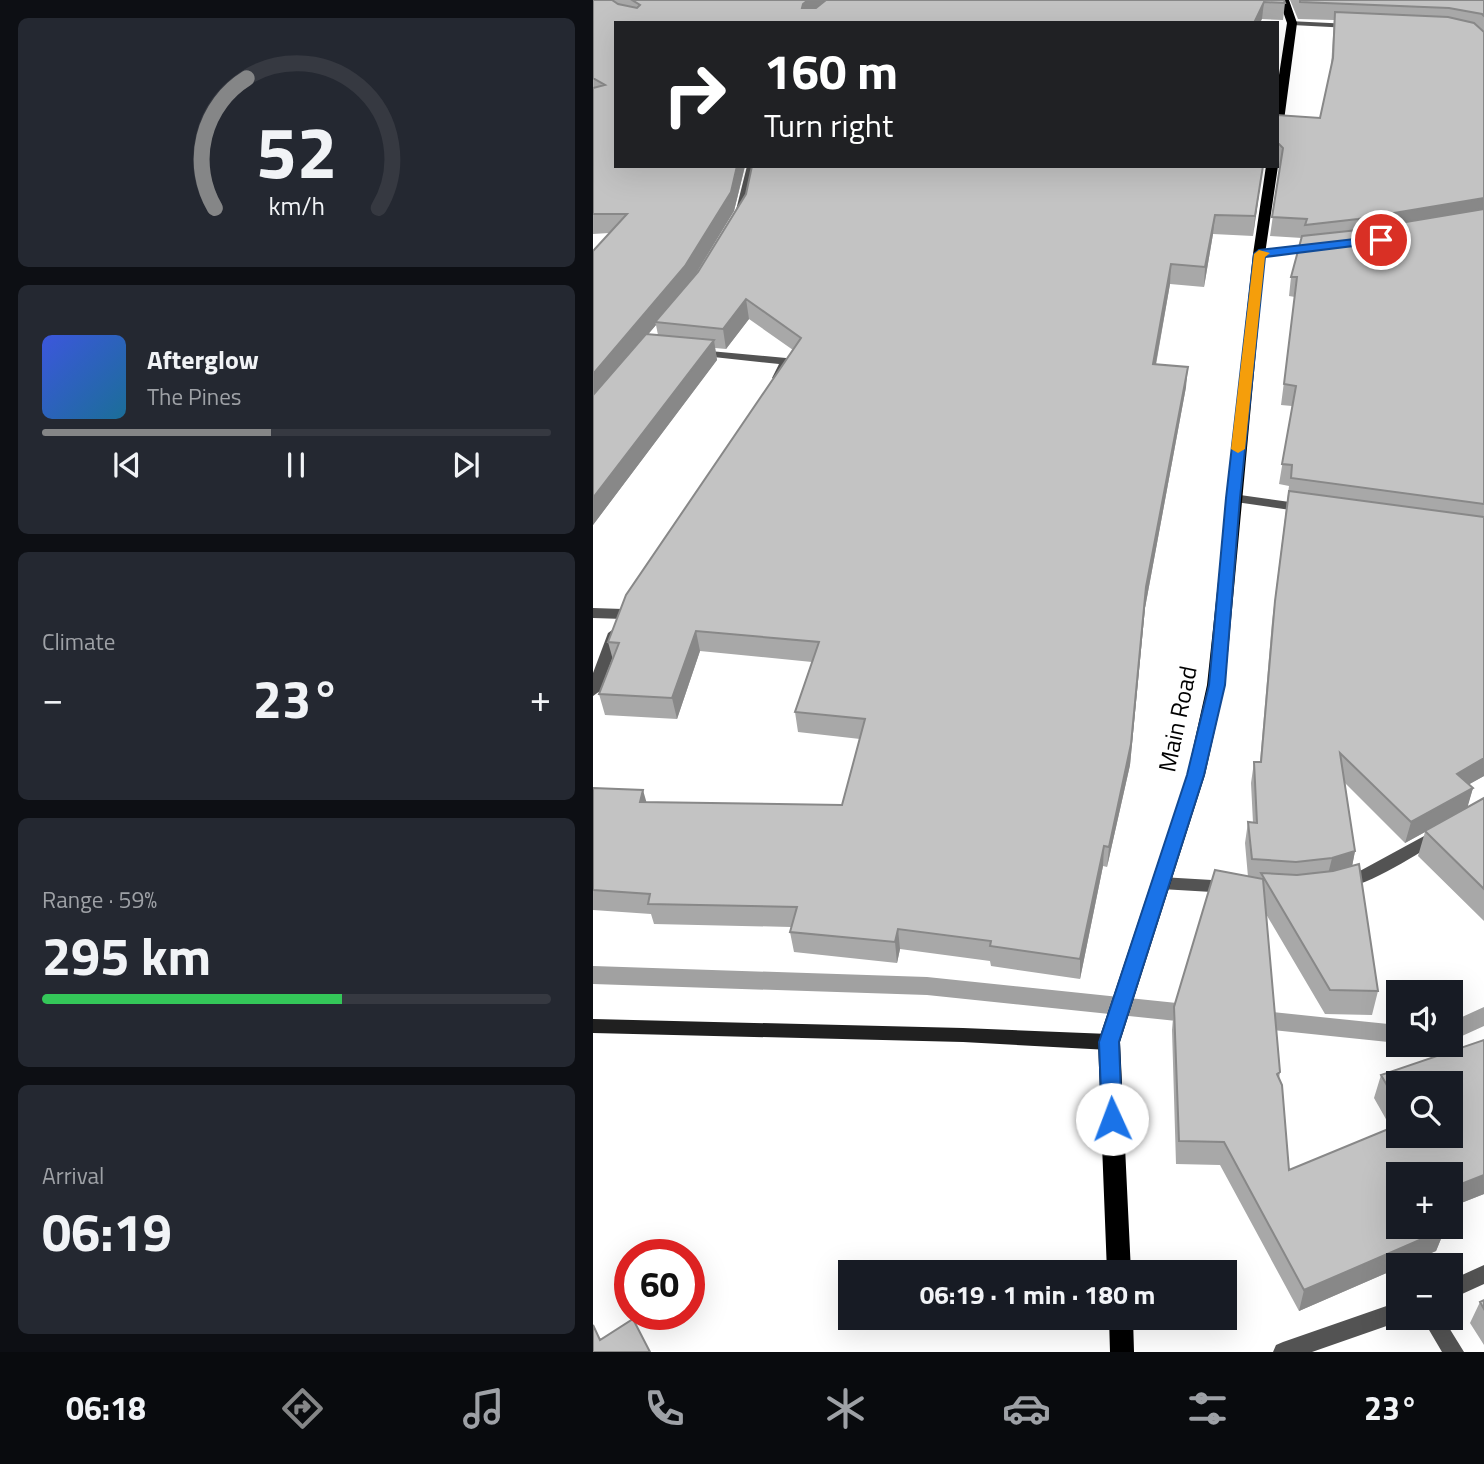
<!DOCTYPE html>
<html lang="en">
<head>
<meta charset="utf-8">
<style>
  body { margin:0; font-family:"Titillium Web",sans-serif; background:#242831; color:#f1f3f6; height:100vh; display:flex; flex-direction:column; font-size:26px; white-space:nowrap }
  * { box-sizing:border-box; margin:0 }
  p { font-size:23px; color:#9ea1a6 }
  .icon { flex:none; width:38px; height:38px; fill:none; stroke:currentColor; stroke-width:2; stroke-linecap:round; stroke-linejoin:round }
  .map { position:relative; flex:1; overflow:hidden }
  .panel { display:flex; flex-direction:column; gap:18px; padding:18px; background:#0d0f14; width:593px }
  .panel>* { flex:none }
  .top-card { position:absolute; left:21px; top:21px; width:665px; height:147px; border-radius:0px; box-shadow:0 7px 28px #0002; background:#202124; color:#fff; overflow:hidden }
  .buttons { position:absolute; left:793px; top:980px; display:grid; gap:14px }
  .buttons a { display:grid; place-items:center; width:77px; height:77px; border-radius:0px; background:#171b24; box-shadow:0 7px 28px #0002; font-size:35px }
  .speed { position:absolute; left:21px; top:1239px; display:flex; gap:14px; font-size:35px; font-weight:700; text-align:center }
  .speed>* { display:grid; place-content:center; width:91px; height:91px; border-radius:50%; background:#171b24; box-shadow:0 7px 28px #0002; line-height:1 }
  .speed .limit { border:10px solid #d22; background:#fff; color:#111 }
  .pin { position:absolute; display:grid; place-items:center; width:60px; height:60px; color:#fff; margin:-30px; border:4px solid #fff; border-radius:50%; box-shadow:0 2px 7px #0007 }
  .me { position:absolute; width:77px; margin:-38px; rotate:358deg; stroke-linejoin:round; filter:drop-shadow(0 0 5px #0008) }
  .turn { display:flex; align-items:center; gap:24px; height:147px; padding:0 35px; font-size:32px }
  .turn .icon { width:91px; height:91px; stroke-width:2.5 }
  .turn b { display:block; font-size:49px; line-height:60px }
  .big { font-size:52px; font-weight:700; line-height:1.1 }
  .panel .widget { flex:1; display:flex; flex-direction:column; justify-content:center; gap:10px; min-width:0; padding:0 24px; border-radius:10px; background:#242831 }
  .panel .dial { align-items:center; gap:0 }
  .dial svg { height:182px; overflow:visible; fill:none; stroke:#363941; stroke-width:7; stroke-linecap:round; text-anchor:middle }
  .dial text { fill:#f1f3f6; stroke:none }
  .song { display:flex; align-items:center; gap:21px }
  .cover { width:84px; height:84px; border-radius:10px; background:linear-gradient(135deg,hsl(230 70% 55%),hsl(200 70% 35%)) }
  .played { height:7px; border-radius:4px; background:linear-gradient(90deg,#858687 45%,#363941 45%) }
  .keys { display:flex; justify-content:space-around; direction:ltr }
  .heat { display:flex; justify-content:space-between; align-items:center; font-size:38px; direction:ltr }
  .charge { height:10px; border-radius:5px; background:linear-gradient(90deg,#34c759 59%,#363941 0) }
  .trip { position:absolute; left:245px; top:1260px; width:399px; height:70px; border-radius:0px; background:#171b24; box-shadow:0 7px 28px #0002; font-weight:700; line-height:70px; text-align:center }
  .menu { display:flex; height:112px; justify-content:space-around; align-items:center; background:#090b0e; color:#9ea1a6 }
  .menu .icon { width:49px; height:49px }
  .menu .active { color:#858687 }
  .menu b { font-size:32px; color:#f1f3f6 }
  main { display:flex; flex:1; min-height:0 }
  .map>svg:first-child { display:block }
</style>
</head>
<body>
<main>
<section class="panel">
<div class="widget dial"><svg viewBox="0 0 100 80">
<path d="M14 69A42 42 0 1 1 86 69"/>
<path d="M14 69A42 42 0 0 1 28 12" stroke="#858687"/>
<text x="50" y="56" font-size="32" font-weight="700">52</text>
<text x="50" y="72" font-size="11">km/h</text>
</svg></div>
<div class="widget">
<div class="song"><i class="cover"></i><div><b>Afterglow</b><p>The Pines</p></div></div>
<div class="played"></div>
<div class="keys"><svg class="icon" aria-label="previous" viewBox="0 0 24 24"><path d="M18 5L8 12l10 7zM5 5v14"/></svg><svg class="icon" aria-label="pause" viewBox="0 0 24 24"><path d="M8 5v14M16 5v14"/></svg><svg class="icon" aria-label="next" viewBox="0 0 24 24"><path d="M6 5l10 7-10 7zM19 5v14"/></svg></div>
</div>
<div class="widget"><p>Climate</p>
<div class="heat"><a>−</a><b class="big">23°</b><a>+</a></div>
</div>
<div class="widget"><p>Range · 59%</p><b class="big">295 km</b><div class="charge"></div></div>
<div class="widget"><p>Arrival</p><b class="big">06:19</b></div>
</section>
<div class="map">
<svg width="891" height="1352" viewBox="0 0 891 1352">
  <rect width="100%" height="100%" fill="#fff"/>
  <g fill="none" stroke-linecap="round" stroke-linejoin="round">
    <!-- stream -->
    <path fill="#a1a1a1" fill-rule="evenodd" d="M0,966l334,11 269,28 8,3 3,6 -3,6 -8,3 -269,-28 -334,-11z
      M891,1007v19l-33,15v-19z
      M659,1010l146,15v18l-146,-15 -8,-3 -3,-6 3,-6z"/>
    <!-- lane -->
    <path fill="#535353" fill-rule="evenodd" d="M696,21l61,3 4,2 -4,2 -58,-3 -4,-2z
      M844,829l5,2 3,4 -3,4c-20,12 -85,55 -105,48l-2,-4 2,-4 21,-7z
      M568,877l68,4 6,2 2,4 -2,4 -6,2 -68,-4 -6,-2 -2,-4 2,-4z
      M829,1318h21l21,34h-22z"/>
    <!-- street -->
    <path fill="#535353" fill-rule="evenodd" d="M154,166h10l-12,48 -5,3 -5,-3z
      M724,245l5,3 -1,2 -62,7 -5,-3 5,-3z
      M106,350l87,8 6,3 -8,17 -6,3 -6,-3 7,-14 -84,-9v-4z
      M640,494l71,10 6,4 -6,4 -75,-11 -2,-3 2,-3z
      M0,608l30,1 7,5 -7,5 -30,-1z
      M22,628l7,5 -22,58 -7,5v-23l15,-40z
      M891,1265v19l-33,15v-19z
      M805,1302v16h7l-7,4 -86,30h-39l3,-7 7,-3z"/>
    <!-- secondary -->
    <path fill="#202020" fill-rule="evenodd" d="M0,1019l370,9 146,6 6,3 3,5 -3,5 -6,3 -146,-8 -370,-9z"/>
    <!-- primary -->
    <path fill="#000" fill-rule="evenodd" d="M686,0h10l8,23 -14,105 -6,3v-43l10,-65z
      M684,165l1,1 -13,88 -40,431 -20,90 -85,267 11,230h-24l-9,-230 89,-267 20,-90 46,-431 13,-88z
      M516,1318h24l1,34h-24z"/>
  </g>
  <!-- wall -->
  <path fill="#a8a8a8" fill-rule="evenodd" d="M0,0h691l1,3 -2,17 -21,-1 -646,147h129l-11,45 -39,64 51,-81 6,-28h511l-10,70 -40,-2 -9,53 -34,-3 -14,81 30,22 -41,221 -15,157 -23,102 -4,-1 -23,113 -89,-13 -1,-5 -90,-12 -3,14 -103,-11 -4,-20 1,-5 -137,-3 -3,-10 -58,-4v-122l53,14 196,3 18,-66 -62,-7 -3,-20 17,-50 -112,-11 -23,68 -72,-4 -6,-21 14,-34 -5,-18 185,-292 -44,-31 -23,30 -11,-1 2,12 -124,165v-274l16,-18 -16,1zM63,325l2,10 -10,-1z
    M697,0h194v776l-15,8 4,4 -6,19 17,-9v123l-66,-65 7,-24 -20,11 -60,-60 10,68 -3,15 7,-2 19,127 -6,24 -47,-1 -59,-100 14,158 -1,7 3,6 7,85 102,-42 -17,-30 7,-23 103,-35v154l-33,13v-33h-53v53h46l1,2 -9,22 -33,14h-5v3l-99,43 -79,-146 -44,-1 -4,-134 2,-23 41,-137 33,7 -3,-34 3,-21 5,1 -2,-40 3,-21h6l12,-140 17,-136 -10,-2 13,-78 -11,-1 14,-108 -6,-1 2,-19 11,-39 -32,-2 10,-70 -3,-3v-48l43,3 11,-51 3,-47 -36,-1zM805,1083h53v53h-53z
    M891,1300v45l-14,-22 10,-21z"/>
  <!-- shaded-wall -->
  <path fill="#888" d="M215,0h24l-28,23 -1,-19z
    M671,2l-2,17 -2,4h-6z
    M144,166h8l-11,45 -45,74 -34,37 1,3 -63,75v-26z
    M670,166l-10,70 2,-20z
    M891,198v18l-129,22 3,-19z
    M622,215l-2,19 -9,53 1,-20z
    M578,264l-1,20 -18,101 1,-21z
    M153,299l3,20 -23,30 -3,-20z
    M121,340l3,20 -124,165v-27z
    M595,367l-2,20 -41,221 -15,157 -23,102 2,-20 37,-260z
    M103,631l4,20 -23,68 -5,-21z
    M891,758v18l-32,18 5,-20z
    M880,788l-6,21 -62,34 6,-21z
    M50,790l6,21 -9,-9z
    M511,846l-1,20 -23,113v-20z
    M762,851l-4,21 -24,6 5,-20z
    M305,929l2,20 -3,14 -2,-21z
    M891,1175v19l-33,13v-19z
    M852,1229l-9,22 -33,14h-5v3l-99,43 5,-21z"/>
  <!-- building -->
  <path fill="#c3c3c3" stroke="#888" stroke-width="2" d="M0,0h19l6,4 19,4 3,-3 -8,-5h176l-5,4 -1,4h14l10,-8h458l1,3 -21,-1 -10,21h-638v143h121l-6,26 -46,74 -92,108v-123l34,-37h-34v-126l12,-3 -12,-7z
    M707,0h184v16l-2,-2 -33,-6 -149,-6z
    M742,12l113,5 26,6 10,9v166l-126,21 -53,6 2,-6 -35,-2 11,-69 -4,-4h-2v-29l43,3 13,-60z
    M159,166h511l-8,50 -40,-1 -10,52 -34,-3 -18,100 35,3 -42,220 -15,157 -22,103 -5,-1 -24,113 -90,-13 1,-5 -93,-12 -3,13 -105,-10 7,-25 -149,-3 2,-10 -57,-4v-102l50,2 -3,12 202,3 23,-86 -70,-7 24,-70 -123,-11 -24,67 -73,-4 20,-51 -11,-1 18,-47 175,-257 -55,-39 -23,30 -68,-7 43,-50 48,-78z
    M891,209v295l-193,-26 1,-13 -10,-1 14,-78 -12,-2 13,-107h-6l11,-41 56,-6z
    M53,334l68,6 -121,158v-103z
    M696,491l195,26v241l-27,16 16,14 -62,34 -71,-69 15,98 -23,7 -36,4 -44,-3 -4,-37 9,1 -3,-61h7l14,-161z
    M891,798v91l-59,-58z
    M766,864l19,127 -48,-1 -69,-117 36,2 36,-4z
    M622,870l48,9 17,193 -3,2 5,11 7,85 109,-45v11h53v-53h-53v21l-17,-29 103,-35v135l-33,13v-14h-53v53h46l1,2 -141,61 -80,-148 -45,-1 -5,-134z
    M891,1300v9l-4,-7z
    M40,1319l17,33h-57v-27l7,15z"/>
  <!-- route -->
  <path fill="#1a73e8" stroke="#114b97" stroke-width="2" d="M788,236l4,1v5l-120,15 -25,241 -15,187 -21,90 -85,267 3,77 -3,6 -7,3 -7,-3 -3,-6 -3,-77 88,-267 22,-90 17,-187 28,-244 5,-4z"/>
  <!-- slow -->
  <path fill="#f59e0b" d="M666,250l11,3 -5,4 -20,192 -7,4 -7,-4 23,-195z"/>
  <g text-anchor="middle" stroke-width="7" stroke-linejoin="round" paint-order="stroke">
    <!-- street labels -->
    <g font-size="24" fill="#000" stroke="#fff">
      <text transform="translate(585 719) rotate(-78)" y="8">Main Road</text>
    </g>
  </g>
</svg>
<div class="buttons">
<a><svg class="icon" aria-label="sound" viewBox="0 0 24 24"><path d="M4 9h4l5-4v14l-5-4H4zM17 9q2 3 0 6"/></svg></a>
<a><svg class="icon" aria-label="search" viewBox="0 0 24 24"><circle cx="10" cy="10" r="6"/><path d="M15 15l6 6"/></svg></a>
<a>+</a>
<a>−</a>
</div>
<div class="speed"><div class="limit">60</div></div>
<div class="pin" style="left:788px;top:240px;background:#d93025"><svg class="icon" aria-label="arrive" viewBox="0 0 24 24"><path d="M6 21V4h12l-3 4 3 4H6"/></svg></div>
<svg class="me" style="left:519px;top:1119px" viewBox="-20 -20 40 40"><circle r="19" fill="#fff"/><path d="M0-13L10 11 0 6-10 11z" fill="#1a73e8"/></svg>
<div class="trip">06:19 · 1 min · 180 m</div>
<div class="top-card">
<div class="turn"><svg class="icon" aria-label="right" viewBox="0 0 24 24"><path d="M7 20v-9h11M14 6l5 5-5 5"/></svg><div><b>160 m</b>Turn right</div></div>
</div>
</div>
</main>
<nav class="menu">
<b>06:18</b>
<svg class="icon active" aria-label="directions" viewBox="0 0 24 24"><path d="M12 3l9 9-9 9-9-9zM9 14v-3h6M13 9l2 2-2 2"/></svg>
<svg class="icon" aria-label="music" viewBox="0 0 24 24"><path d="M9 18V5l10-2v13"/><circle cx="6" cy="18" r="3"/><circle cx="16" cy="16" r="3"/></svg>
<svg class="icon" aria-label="phone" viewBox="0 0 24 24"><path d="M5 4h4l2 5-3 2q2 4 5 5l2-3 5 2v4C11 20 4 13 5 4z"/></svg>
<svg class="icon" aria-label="climate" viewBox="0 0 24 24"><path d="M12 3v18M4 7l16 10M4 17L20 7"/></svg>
<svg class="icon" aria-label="car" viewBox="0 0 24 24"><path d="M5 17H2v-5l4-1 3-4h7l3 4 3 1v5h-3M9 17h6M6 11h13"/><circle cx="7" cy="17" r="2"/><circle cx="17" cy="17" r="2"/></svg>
<svg class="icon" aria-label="filters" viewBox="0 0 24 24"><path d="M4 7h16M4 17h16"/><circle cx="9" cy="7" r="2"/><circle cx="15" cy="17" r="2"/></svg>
<b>23°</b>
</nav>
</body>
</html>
